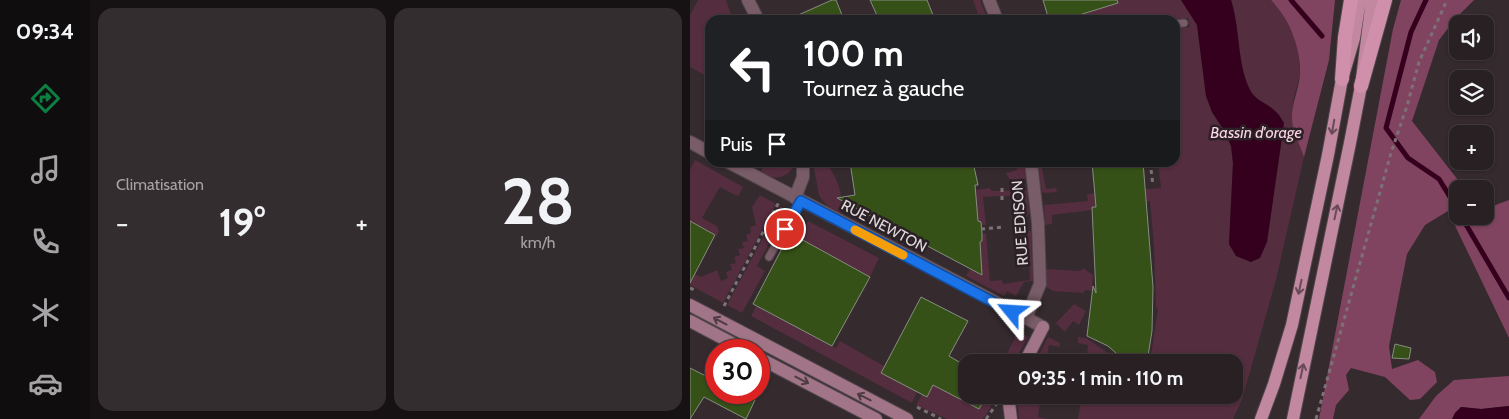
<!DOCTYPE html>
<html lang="fr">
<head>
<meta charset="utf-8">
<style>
  body { margin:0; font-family:Cabin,sans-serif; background:#342d2f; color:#f1f3f6; height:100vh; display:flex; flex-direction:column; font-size:19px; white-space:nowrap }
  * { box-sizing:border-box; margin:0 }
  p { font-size:16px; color:#a5a3a5 }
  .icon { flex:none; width:28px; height:28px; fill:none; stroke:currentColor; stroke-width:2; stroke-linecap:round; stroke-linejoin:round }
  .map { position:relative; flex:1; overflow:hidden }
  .panel { display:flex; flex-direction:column; gap:8px; padding:8px; background:#161213; width:600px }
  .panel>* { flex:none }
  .guide { position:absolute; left:15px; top:15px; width:475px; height:152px; border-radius:15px; box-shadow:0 1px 4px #0004,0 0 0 1px #443e40; background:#202124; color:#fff; overflow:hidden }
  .controls { position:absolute; left:759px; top:15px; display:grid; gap:10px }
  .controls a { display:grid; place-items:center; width:45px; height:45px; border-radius:10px; background:#282022; box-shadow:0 1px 4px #0004,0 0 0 1px #443e40; font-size:25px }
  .speed { position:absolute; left:15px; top:339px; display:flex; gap:10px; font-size:25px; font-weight:700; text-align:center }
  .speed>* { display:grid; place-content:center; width:65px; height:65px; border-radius:50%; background:#282022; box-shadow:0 1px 4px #0004,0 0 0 1px #443e40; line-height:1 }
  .speed .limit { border:8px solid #d22; background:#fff; color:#111 }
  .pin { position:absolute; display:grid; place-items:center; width:42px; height:42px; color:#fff; margin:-21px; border:2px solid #fff; border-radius:50%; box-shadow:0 1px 5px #0007 }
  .me { position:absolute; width:55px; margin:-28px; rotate:297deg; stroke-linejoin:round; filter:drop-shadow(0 0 4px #0008) }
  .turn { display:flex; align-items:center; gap:18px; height:105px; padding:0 15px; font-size:22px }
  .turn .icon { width:65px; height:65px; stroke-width:2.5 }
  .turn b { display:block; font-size:35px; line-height:42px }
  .then { display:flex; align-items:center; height:48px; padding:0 15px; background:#0003; gap:10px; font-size:19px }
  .big { font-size:38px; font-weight:700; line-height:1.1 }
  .panel .card { flex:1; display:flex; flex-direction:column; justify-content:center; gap:8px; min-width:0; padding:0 18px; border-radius:15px; background:#342d2f }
  .panel .dial { align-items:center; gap:0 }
  .dial b { font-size:65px; line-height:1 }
  .heat { display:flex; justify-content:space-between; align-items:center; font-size:28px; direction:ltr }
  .panel .tiles { flex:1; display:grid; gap:8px; grid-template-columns:repeat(2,1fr) }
  .trip { position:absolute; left:268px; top:354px; width:285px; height:50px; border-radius:15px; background:#282022; box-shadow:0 1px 4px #0004,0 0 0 1px #443e40; font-weight:700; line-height:50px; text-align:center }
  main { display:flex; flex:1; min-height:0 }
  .dock { display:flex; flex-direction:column; width:90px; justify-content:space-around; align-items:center; background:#100d0e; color:#a5a3a5 }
  .dock .icon { width:35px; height:35px }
  .dock .active { color:#0b8043 }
  .dock b { font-size:22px; color:#f1f3f6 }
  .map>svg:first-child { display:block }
</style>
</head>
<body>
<main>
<nav class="dock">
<b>09:34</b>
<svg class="icon active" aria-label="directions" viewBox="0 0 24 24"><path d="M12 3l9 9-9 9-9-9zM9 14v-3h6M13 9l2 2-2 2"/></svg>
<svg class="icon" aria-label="music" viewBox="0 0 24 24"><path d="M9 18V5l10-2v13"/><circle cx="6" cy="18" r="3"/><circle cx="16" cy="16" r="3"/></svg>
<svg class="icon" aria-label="phone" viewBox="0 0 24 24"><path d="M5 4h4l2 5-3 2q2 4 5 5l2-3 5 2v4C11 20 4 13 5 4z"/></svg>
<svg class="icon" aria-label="climate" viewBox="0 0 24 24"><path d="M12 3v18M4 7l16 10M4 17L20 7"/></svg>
<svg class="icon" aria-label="car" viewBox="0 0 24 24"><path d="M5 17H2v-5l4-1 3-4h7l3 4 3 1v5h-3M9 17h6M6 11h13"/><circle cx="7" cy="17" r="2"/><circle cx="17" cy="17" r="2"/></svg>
</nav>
<section class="panel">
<div class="tiles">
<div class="card"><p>Climatisation</p>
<div class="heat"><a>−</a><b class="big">19°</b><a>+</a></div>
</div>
<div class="card dial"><b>28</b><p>km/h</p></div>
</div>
</section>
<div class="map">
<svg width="819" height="419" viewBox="0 0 819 419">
  <rect width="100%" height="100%" fill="#352a2e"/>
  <!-- green -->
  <path fill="#542d3e" d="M8,0h28l7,20h-23v58l-20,-11v-52z
    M283,0h7l8,20h-8z
    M419,0h72l16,25 9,71 6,16 13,20 6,14 2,17 -4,81 7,12 15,6 16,-20 17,-118c-2,-4 -4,-8 -6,-10 -9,-11 -23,-12 -29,-26 -12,-27 -9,-60 -18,-88h40l10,11 17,34 2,29 -7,28 -1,19 12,36 -28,123 -34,120 -9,19h-155l4,-24h152v-33h-84l8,-53 -2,-1 -2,-62 -4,-45 -58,6v3l-40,5v9l-7,1 -1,-20 44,-4 -1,-7 74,-6 -3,-25 17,-1v-133l15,-2 -2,-9 -14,2h-93l-1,-5 31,-10z
    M5,160l48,27 -4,8 -2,1 -17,-9 -18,31 15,8 2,5 -2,5 -27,-15v-51z
    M75,163l30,-1v1c-2,8 -13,17 -23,14 -4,-1 -8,-4 -11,-6z
    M123,163h13c12,16 17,29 15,50 -10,-5 -17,-8 -22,-18z
    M326,163h8l2,16c-8,1 -17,4 -20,-6l11,-3z
    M348,163h3l5,26 10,-1 1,4 -12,1 -3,-1z
    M300,188l2,3 35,-1 2,23 -2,4 -13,2v-2l10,-2 -1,-20 -40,2 3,28h-5l-3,-4 -3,-31z
    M70,195l16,9 -53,99 -33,-18v-13l11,5 16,-7 4,11 7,-3 -2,-6 6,-2 -2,-6 6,-1 -2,-6 6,-2 -2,-6 6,-1 -2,-6 6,-1 -2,-6 5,-2 -1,-6 6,-2 -4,-18z
    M90,206l7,4 -30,56 8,5 -23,42 -15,-8z
    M118,221l71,37 -9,19 -71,-39z
    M324,231h17l2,50 -9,1 -8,14 -9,-5 -3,5 -38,-20 4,-7 12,6 -2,-33 2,-1v-7l4,-1 4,48 12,-1 1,4 27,-4 -3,-46h-13z
    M393,268l10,7 -1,16 -7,-1 -1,3 -31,-2 -7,-4v-18l34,2z
    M384,304l12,7 -7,14 -6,-4 -8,11 -9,-9z
    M66,306l80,42 4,-7 44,25 -3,7 36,19 -5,11 -161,-87z
    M328,331l10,6 -14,25h-11z
    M358,337l12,6v4l-11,-2 -3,17h-11z
    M388,337l8,1 35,24h-35l2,-17 -10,-2z
    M243,385l46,24 8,-14h10l-11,20 -4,4h-35l-31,-14 6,-11 5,3z
    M329,395h22l-3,22 11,2h-30l-1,-14z"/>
  <!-- forest -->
  <path fill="#814460" d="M581,0h64l-6,60 -25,97c-4,-12 -11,-25 -12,-37 -1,-16 7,-30 8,-46 1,-27 -11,-55 -29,-74z
    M711,0h73l-18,18 -17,22 -27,81 53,68h-7v27h27v-7l24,-9v138l-61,-127 -23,14 -18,29 -18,92 3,23 26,-9 17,12 2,10 -17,17 -10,1 -25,-23 -34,-9 -5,7 3,15 -13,15 -3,14h-14l74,-390z
    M819,376v30l-28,3 -20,-2 -6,6 -3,6h-33l17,-23 18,-16z"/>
  <!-- water -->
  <path fill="#35001e" d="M491,0h50c9,28 6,61 18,88 6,14 20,15 29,26 2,2 4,6 6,9l-17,119 -7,16 -9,4 -15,-6 -7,-12 4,-81 -2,-17 -6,-14 -13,-20 -6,-16 -9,-71z
    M819,406v13h-57l3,-6 6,-6 20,2z"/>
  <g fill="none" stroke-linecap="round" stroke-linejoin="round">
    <!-- stream -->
    <path stroke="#35001e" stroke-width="5" d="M601,0l31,36
      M736,0l-15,32 -25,96 22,30 31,21 19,31
      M771,216l48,82"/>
  </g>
  <!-- building -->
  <path fill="#365117" stroke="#878d82" d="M142,0h4l8,20h-57z
    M180,0h57l8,20h-56z
    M353,0h74l1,3 -55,17h-14z
    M160,162h123l5,23h-3l3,36 3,1 1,12v7l-2,1 2,33 -145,-77 18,-3z
    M402,162h51l10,125 -1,44 -5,31h-21l-18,-16 -21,-10 6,-50 3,7 -4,-86h4z
    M0,221l25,14 -25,48z
    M100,233l80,44 -38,69 -79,-42z
    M231,297l47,24 -19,35 17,10v29h21l-8,14 -46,-24 -6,12 -46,-24z
    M705,344l16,4 -2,11 -17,-1z
    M0,368l26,13v11h24l15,8 -9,19 -42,-22 -14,22z"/>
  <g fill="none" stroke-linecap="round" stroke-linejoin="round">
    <!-- service casing -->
    <g stroke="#51464a" stroke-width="9">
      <path id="service" d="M485,24l9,-1
        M79,257l32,-56"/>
    </g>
    <!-- minor casing -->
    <g stroke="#51464a" stroke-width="14">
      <path id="minor" d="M58,0l10,20
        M0,142l20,11
        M38,162l298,156
        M105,198l8,-21v-15"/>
    </g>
    <!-- tertiary casing -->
    <g stroke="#51464a" stroke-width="14">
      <path id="tertiary" d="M299,0l8,20
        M341,162l7,61 2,61 -14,34 17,9"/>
    </g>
    <!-- secondary casing -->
    <g stroke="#51464a" stroke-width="14">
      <path id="secondary" d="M0,305l217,114
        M0,321l55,29
        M69,358l117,61
        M335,362l18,-35
        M321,419l-2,-16 2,-8"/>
    </g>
    <!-- primary casing -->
    <g stroke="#51464a" stroke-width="14">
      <path id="primary" d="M571,419l13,-35 18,-59 36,-170 14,-76 12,-41 6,-38
        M603,419l57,-276 11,-57 11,-86"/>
    </g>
    <!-- trunk casing -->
    <g stroke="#51464a" stroke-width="16">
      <path id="trunk" d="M652,79l3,-42 6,-37
        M671,86l24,-86"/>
    </g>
    <!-- path -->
    <path stroke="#7c7276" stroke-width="3" stroke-dasharray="4 4" stroke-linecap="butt" d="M460,162l3,23
      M312,200v-15
      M291,229l24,-2
      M0,288l7,3
      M34,306l55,-104
      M227,407l24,12
      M296,419l10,-14
      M626,419l75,-266 16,-47 12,-44 28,-62"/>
    <!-- service -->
    <use href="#service" stroke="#785c67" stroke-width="7"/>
    <!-- minor -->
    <use href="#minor" stroke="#785c67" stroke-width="12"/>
    <!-- tertiary -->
    <use href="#tertiary" stroke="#785c67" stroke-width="12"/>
    <!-- secondary -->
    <use href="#secondary" stroke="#a17587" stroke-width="12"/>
    <!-- primary -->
    <use href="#primary" stroke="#c188a0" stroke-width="12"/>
    <!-- trunk -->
    <use href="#trunk" stroke="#d090ab" stroke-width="14"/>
  </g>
  <!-- one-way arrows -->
  <defs><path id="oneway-shaft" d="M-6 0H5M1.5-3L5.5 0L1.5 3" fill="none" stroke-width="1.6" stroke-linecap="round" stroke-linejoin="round" transform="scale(1.25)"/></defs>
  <g stroke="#674a56">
    <use href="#oneway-shaft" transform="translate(643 127) rotate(100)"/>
    <use href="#oneway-shaft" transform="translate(646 212) rotate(-78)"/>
    <use href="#oneway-shaft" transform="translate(610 287) rotate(102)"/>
    <use href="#oneway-shaft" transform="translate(612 371) rotate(-78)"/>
  </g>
  <g stroke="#4e3a42">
    <use href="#oneway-shaft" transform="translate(30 321) rotate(-152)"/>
    <use href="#oneway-shaft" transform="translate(112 380) rotate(27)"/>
    <use href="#oneway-shaft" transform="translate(174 397) rotate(-153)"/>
  </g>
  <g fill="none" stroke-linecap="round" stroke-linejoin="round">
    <!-- route casing -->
    <g stroke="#114b97" stroke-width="12">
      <path id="route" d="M95,229l16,-28 211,111"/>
    </g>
    <!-- route -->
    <use href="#route" stroke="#1a73e8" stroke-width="9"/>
    <!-- slow -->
    <path stroke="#f59e0b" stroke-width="9" d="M165,230l48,25"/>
  </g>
  <g text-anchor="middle" stroke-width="5" stroke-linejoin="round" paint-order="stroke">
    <!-- street labels -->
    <g font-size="15" fill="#e1dadd" stroke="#2b2025">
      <text transform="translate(330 223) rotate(-94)" y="5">RUE EDISON</text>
      <text transform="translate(194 226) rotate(28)" y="5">RUE NEWTON</text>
    </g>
    <!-- water labels -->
    <g font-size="16" font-style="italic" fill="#fbd4e3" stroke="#2b2025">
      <text x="566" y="138">Bassin d'orage</text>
    </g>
  </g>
</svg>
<div class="controls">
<a><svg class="icon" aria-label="sound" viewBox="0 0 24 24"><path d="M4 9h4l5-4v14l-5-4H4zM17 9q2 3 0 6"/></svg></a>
<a><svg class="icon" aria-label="layers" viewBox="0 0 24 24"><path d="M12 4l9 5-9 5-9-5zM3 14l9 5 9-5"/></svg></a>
<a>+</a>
<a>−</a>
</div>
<div class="speed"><div class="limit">30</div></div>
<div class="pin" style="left:95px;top:229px;background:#d93025"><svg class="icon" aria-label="arrive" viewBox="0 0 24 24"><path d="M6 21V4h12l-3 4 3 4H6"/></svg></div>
<svg class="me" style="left:322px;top:312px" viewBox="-20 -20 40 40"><path d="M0-17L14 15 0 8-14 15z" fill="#1a73e8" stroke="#fff" stroke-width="4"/></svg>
<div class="trip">09:35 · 1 min · 110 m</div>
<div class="guide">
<div class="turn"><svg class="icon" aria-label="left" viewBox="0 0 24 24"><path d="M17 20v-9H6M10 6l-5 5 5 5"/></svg><div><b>100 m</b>Tournez à gauche</div></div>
<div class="then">Puis<svg class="icon" aria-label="arrive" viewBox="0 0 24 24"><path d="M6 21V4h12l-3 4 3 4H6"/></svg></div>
</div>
</div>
</main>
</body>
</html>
